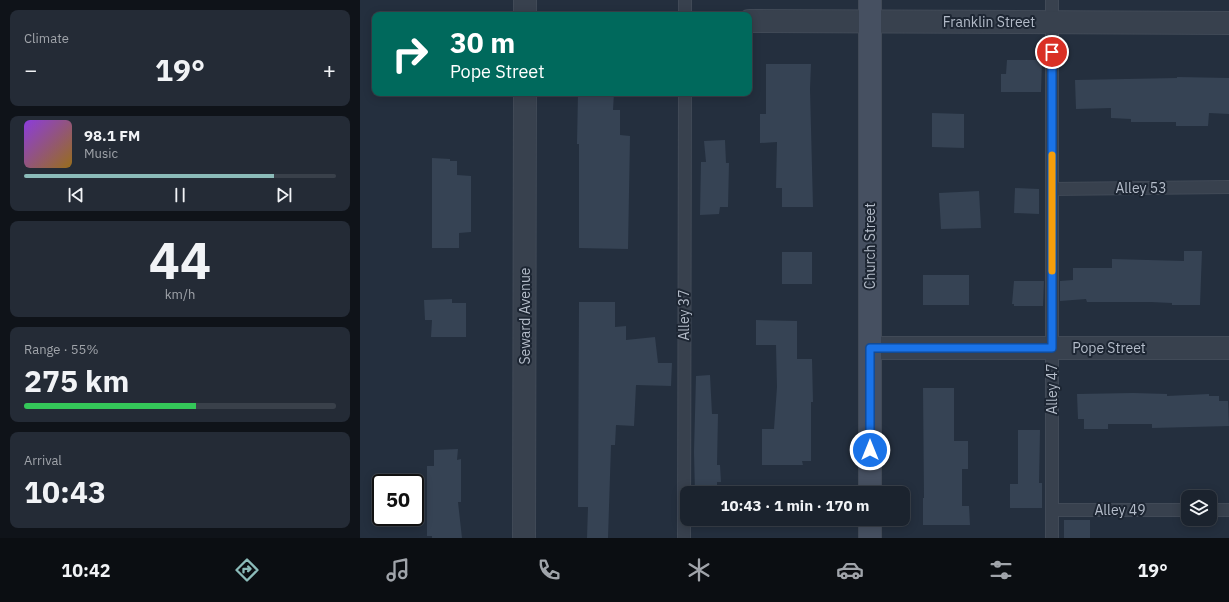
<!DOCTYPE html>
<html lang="en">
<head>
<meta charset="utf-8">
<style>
  body { margin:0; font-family:"IBM Plex Sans",sans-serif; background:#242b36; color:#f1f3f6; height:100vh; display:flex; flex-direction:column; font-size:15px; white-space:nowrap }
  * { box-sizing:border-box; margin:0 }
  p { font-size:13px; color:#a0a4aa }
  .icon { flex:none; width:22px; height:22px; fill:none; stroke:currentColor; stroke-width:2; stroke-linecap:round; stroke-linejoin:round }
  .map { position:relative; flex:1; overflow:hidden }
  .drawer { display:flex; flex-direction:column; gap:10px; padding:10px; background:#0f1319; width:360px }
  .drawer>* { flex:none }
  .banner { position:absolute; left:12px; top:12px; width:380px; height:84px; border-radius:8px; box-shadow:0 2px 10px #0003,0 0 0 1px #39404a; background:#00695c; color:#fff; overflow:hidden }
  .fabs { position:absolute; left:821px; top:490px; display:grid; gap:8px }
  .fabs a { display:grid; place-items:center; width:36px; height:36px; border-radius:8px; background:#1b232e; box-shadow:0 2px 10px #0003,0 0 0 1px #39404a; font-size:20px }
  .speed { position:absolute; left:12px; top:474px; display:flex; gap:8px; font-size:20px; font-weight:700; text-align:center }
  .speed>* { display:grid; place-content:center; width:52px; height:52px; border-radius:50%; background:#1b232e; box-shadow:0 2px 10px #0003,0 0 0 1px #39404a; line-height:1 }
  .speed .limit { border:2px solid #111; border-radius:6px; background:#fff; color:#111 }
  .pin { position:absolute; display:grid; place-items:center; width:34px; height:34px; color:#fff; margin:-17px; border:2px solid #fff; border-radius:50%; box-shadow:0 1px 4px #0007 }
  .me { position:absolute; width:44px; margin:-22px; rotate:0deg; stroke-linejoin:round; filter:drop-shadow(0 0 3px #0008) }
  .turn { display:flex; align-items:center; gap:14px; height:84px; padding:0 12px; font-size:18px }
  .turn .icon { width:52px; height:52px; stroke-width:2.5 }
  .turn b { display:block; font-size:28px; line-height:34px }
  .big { font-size:30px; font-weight:700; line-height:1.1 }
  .drawer .widget { flex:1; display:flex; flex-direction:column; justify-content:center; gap:6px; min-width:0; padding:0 14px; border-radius:8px; background:#242b36 }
  .drawer .dial { align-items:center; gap:0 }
  .dial b { font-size:52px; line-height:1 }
  .song { display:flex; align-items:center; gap:12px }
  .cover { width:48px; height:48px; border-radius:6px; background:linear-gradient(135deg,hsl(270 70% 55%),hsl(40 70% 35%)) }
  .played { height:4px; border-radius:2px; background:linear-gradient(90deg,#8bbbb9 80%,#39404a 80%) }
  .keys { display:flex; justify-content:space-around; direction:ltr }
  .heat { display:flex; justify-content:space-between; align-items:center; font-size:22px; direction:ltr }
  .charge { height:6px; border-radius:3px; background:linear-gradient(90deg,#34c759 55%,#39404a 0) }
  .trip { position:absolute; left:320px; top:486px; width:230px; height:40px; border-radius:8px; background:#1b232e; box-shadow:0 2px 10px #0003,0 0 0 1px #39404a; font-weight:700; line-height:40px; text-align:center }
  .tabs { display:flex; height:64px; justify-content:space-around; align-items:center; background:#0b0e12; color:#a0a4aa }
  .tabs .icon { width:28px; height:28px }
  .tabs .active { color:#8bbbb9 }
  .tabs b { font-size:18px; color:#f1f3f6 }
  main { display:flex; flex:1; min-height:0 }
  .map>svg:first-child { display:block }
</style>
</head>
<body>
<main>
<section class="drawer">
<div class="widget"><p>Climate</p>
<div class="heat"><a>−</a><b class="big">19°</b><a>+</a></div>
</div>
<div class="widget">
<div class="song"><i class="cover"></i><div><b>98.1 FM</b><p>Music</p></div></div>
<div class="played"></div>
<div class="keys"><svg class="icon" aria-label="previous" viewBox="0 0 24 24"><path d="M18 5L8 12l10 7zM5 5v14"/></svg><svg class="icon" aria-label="pause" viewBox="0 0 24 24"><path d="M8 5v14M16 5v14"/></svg><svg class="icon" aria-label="next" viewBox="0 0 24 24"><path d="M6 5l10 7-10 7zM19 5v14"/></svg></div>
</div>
<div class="widget dial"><b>44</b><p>km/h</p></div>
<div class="widget"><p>Range · 55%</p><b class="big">275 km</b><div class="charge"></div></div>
<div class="widget"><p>Arrival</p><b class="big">10:43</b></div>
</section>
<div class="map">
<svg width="869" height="538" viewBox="0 0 869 538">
  <rect width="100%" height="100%" fill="#242f3e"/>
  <!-- building -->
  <path fill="#364354" d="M647,60h35l-1,32h-40v-18h5z
    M406,64h45l-1,25 3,118h-31v-19h-6l1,-46 -17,1v-29h6z
    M817,77l52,1v36l-20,-1 -1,13h-32v-4h-45v-3l-20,-1v-10l-35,1 -1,-29 102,-2z
    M218,93h36l-1,17h7v25l10,1 -2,113 -49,-1v-104h-2z
    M572,113l32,1v34l-32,-1z
    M365,140l1,23h3l-1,44h-8l-1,7 -19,1 1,-53h5l-2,-21z
    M72,158l18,1v2h7v14l14,1v56l-12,1v15h-27z
    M655,188l24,1v25l-25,-1z
    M619,191l2,37 -40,1 -2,-36z
    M824,251h18l-2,54h-28v-2l-21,-1h-64l-1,-3 -26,2v-20l13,-1v-12h39v-9l72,2z
    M422,252h30v32h-30z
    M563,275h46v30h-46z
    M654,281h30l-1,25h-29v-2h-2z
    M92,299v4h14v34h-35l1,-17h-7l-1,-20z
    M219,302h36v25l11,-1v14l29,-3 3,26h14l-1,23 -35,-1 -2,41 -18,-1 -1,20h-4l-3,93h-21l1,-31h-10z
    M396,320l41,1v38h15l1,43h-2v59h-9l1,4h-41v-36h12l3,-42 -1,-42h-20z
    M350,375l2,39h6l-1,51h3l1,17h-4v11h-22l-1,-41 2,-76z
    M563,388h31v53h14v28h-6v37h7l1,19h-47v-27h1z
    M773,393l34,1v2l42,-2v2h10v5h9l1,25 -77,2v-4h-44v5h-24v-10h-6l-1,-25z
    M658,430h22l-1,53h3v25h-32v-24h8z
    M98,449l-1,11 4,-1v43h-3l4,36h-30v-2h-5v-70h7v-16z
    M704,520h26v18h-26z"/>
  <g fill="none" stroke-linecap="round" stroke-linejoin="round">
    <!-- service casing -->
    <g stroke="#414a57" stroke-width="14">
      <path id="service" d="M692,0v538
        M325,15v-15
        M692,189l177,-2
        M692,510h136
        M850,510h19
        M324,538l1,-445"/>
    </g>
    <!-- minor casing -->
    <g stroke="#414a57" stroke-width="24">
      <path id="minor" d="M165,15v-15
        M389,21l480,2
        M510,348h359
        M164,538l1,-445"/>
    </g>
    <!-- secondary casing -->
    <g stroke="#414a57" stroke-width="24">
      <path id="secondary" d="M510,493v-493
        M510,538v-19"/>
    </g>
    <!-- service -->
    <use href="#service" stroke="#38414e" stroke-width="12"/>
    <!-- minor -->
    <use href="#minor" stroke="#38414e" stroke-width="22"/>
    <!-- secondary -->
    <use href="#secondary" stroke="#465061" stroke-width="22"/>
  </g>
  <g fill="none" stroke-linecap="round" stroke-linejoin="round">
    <!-- route casing -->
    <g stroke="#114b97" stroke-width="10">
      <path id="route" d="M510,450v-102h182v-296"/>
    </g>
    <!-- route -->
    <use href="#route" stroke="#1a73e8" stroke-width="7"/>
    <!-- slow -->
    <path stroke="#f59e0b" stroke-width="7" d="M692,155v116"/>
  </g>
  <g text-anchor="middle" stroke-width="4" stroke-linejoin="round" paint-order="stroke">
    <!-- street labels -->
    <g font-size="14" fill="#b4bcc9" stroke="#1d2633">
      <text x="629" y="27">Franklin Street</text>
      <text x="781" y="193">Alley 53</text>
      <text transform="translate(510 246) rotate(-90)" y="5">Church Street</text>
      <text transform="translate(324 315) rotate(-90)" y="5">Alley 37</text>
      <text transform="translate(165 316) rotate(-90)" y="5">Seward Avenue</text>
      <text x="749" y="353">Pope Street</text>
      <text transform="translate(692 389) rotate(-90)" y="5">Alley 47</text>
      <text x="760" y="515">Alley 49</text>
    </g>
  </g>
</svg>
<div class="fabs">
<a><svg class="icon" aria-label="layers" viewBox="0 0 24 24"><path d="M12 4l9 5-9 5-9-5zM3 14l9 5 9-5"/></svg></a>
</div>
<div class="speed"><div class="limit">50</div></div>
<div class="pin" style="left:692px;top:52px;background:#d93025"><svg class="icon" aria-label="arrive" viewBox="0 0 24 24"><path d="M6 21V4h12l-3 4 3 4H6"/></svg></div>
<svg class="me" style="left:510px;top:450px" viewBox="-20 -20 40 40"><circle r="17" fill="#1a73e8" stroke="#fff" stroke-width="3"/><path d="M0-11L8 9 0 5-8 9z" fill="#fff"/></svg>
<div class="trip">10:43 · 1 min · 170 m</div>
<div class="banner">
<div class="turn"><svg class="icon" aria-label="right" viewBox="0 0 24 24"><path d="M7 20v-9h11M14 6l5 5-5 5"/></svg><div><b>30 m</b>Pope Street</div></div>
</div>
</div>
</main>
<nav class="tabs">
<b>10:42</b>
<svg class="icon active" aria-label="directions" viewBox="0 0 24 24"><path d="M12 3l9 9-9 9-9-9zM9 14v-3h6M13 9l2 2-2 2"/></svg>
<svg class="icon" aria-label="music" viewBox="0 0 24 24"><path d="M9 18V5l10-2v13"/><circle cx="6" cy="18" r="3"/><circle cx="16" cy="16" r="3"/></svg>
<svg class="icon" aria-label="phone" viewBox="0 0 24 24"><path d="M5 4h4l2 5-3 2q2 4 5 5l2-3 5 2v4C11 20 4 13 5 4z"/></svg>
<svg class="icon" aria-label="climate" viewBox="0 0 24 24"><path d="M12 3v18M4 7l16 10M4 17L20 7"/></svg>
<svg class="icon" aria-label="car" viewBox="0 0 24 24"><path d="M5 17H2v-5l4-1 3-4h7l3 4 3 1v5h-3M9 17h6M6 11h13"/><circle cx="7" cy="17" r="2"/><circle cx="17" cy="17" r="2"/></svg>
<svg class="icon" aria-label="filters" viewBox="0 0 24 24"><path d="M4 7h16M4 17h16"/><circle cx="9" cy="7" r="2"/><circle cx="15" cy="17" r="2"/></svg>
<b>19°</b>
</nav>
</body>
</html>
